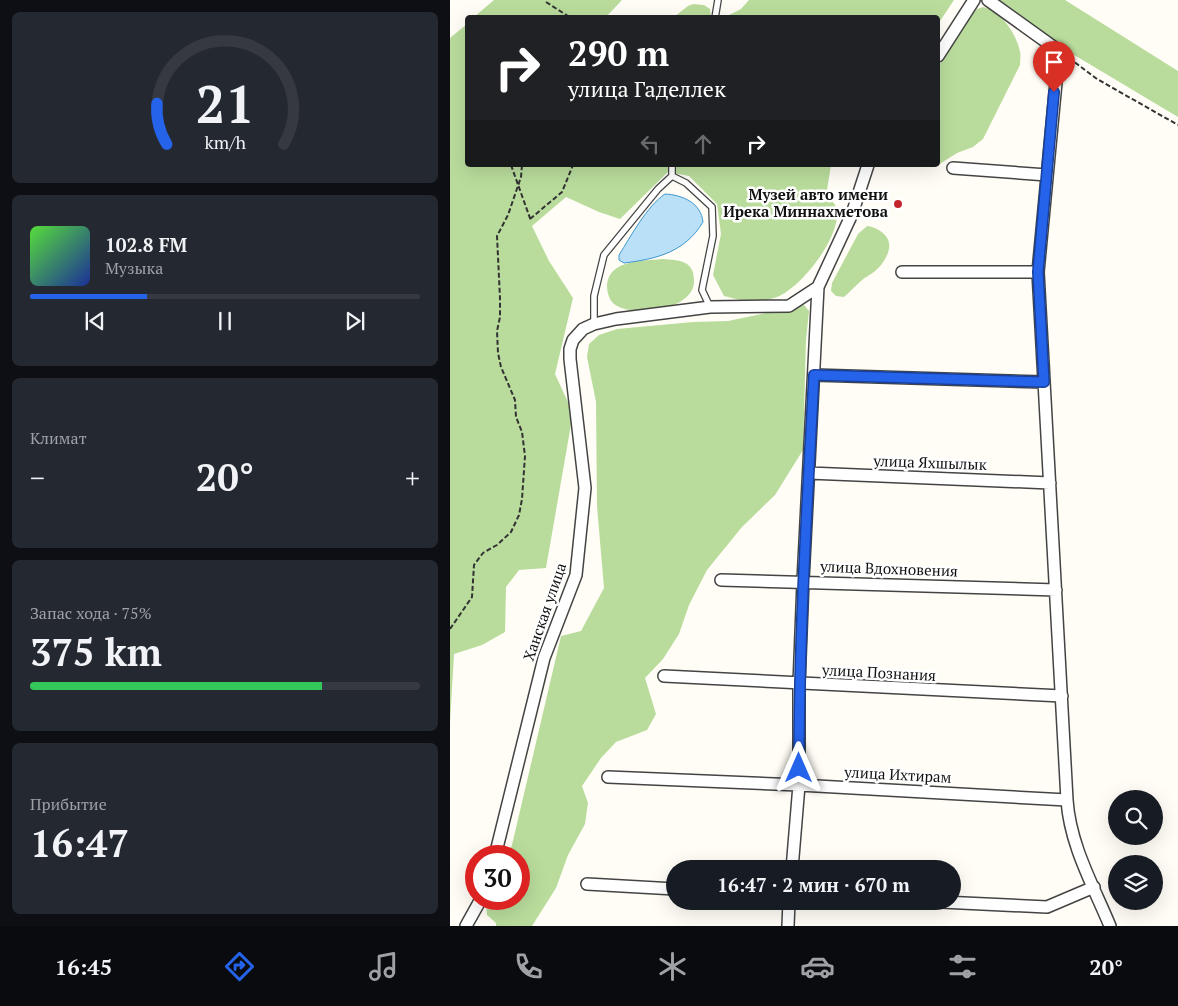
<!DOCTYPE html>
<html lang="ru">
<head>
<meta charset="utf-8">
<style>
  body { margin:0; font-family:"PT Serif",serif; background:#242831; color:#f1f3f6; height:100vh; display:flex; flex-direction:column; font-size:19px; white-space:nowrap }
  * { box-sizing:border-box; margin:0 }
  p { font-size:16px; color:#9ea1a6 }
  .icon { flex:none; width:28px; height:28px; fill:none; stroke:currentColor; stroke-width:2; stroke-linecap:round; stroke-linejoin:round }
  .map { position:relative; flex:1; overflow:hidden }
  .side { display:flex; flex-direction:column; gap:12px; padding:12px; background:#0d0f14; width:450px }
  .side>* { flex:none }
  .hud { position:absolute; left:15px; top:15px; width:475px; height:152px; border-radius:5px; box-shadow:0 5px 20px #0002; background:#202124; color:#fff; overflow:hidden }
  .tools { position:absolute; left:658px; top:790px; display:grid; gap:10px }
  .tools a { display:grid; place-items:center; width:55px; height:55px; border-radius:50%; background:#171b24; box-shadow:0 5px 20px #0002; font-size:25px }
  .speed { position:absolute; left:15px; top:845px; display:flex; gap:10px; font-size:25px; font-weight:700; text-align:center }
  .speed>* { display:grid; place-content:center; width:65px; height:65px; border-radius:50%; background:#171b24; box-shadow:0 5px 20px #0002; line-height:1 }
  .speed .limit { border:8px solid #d22; background:#fff; color:#111 }
  .pin { position:absolute; display:grid; place-items:center; width:42px; height:42px; color:#fff; margin:-51px -21px; border-radius:50% 50% 50% 0; rotate:-45deg; box-shadow:0 0 5px #0007 }
  .pin .icon { rotate:45deg }
  .me { position:absolute; width:55px; margin:-28px; rotate:0deg; stroke-linejoin:round; filter:drop-shadow(0 0 4px #0008) }
  .turn { display:flex; align-items:center; gap:18px; height:105px; padding:0 20px; font-size:22px }
  .turn .icon { width:65px; height:65px; stroke-width:2.5 }
  .turn b { display:block; font-size:35px; line-height:42px }
  .lanes { display:flex; align-items:center; height:48px; padding:0 20px; background:#0003; justify-content:center; gap:25px; direction:ltr }
  .lanes .off { opacity:.35 }
  .big { font-size:38px; font-weight:700; line-height:1.1 }
  .side .card { flex:1; display:flex; flex-direction:column; justify-content:center; gap:8px; min-width:0; padding:0 18px; border-radius:8px; background:#242831 }
  .side .dial { align-items:center; gap:0 }
  .dial svg { height:130px; overflow:visible; fill:none; stroke:#363941; stroke-width:7; stroke-linecap:round; text-anchor:middle }
  .dial text { fill:#f1f3f6; stroke:none }
  .song { display:flex; align-items:center; gap:15px }
  .cover { width:60px; height:60px; border-radius:8px; background:linear-gradient(135deg,hsl(110 70% 55%),hsl(230 70% 35%)) }
  .played { height:5px; border-radius:2px; background:linear-gradient(90deg,#2563eb 30%,#363941 30%) }
  .keys { display:flex; justify-content:space-around; direction:ltr }
  .heat { display:flex; justify-content:space-between; align-items:center; font-size:28px; direction:ltr }
  .charge { height:8px; border-radius:4px; background:linear-gradient(90deg,#34c759 75%,#363941 0) }
  .trip { position:absolute; left:216px; top:860px; width:295px; height:50px; border-radius:25px; background:#171b24; box-shadow:0 5px 20px #0002; font-weight:700; line-height:50px; text-align:center }
  .menu { display:flex; height:80px; justify-content:space-around; align-items:center; background:#090b0e; color:#9ea1a6 }
  .menu .icon { width:35px; height:35px }
  .menu .on { color:#2563eb }
  .menu b { font-size:22px; color:#f1f3f6 }
  main { display:flex; flex:1; min-height:0 }
  .map>svg:first-child { display:block }
</style>
</head>
<body>
<main>
<section class="side">
<div class="card dial"><svg viewBox="0 0 100 80">
<path d="M14 69A42 42 0 1 1 86 69"/>
<path d="M14 69A42 42 0 0 1 8 44" stroke="#2563eb"/>
<text x="50" y="56" font-size="32" font-weight="700">21</text>
<text x="50" y="72" font-size="11">km/h</text>
</svg></div>
<div class="card">
<div class="song"><i class="cover"></i><div><b>102.8 FM</b><p>Музыка</p></div></div>
<div class="played"></div>
<div class="keys"><svg class="icon" aria-label="previous" viewBox="0 0 24 24"><path d="M18 5L8 12l10 7zM5 5v14"/></svg><svg class="icon" aria-label="pause" viewBox="0 0 24 24"><path d="M8 5v14M16 5v14"/></svg><svg class="icon" aria-label="next" viewBox="0 0 24 24"><path d="M6 5l10 7-10 7zM19 5v14"/></svg></div>
</div>
<div class="card"><p>Климат</p>
<div class="heat"><a>−</a><b class="big">20°</b><a>+</a></div>
</div>
<div class="card"><p>Запас хода · 75%</p><b class="big">375 km</b><div class="charge"></div></div>
<div class="card"><p>Прибытие</p><b class="big">16:47</b></div>
</section>
<div class="map">
<svg width="728" height="926" viewBox="0 0 728 926">
  <rect width="100%" height="100%" fill="#fffdf5"/>
  <!-- forest -->
  <path fill="#b9dc9c" d="M44,0h128l-16,17h-132z
    M299,0h205l-16,24v-6l-213,-1 16,-8z
    M532,0h83l113,71v46z
    M243,4l11,1 6,4 1,8h-37l14,-11z
    M533,7c18,3 34,28 37,45 1,4 0,9 0,13l-37,74 -10,8 -16,6 -19,12v-98l30,-49 9,-9z
    M17,24l1,141h363l-5,31c3,3 9,7 10,11 8,27 -35,81 -59,90 -19,7 -34,4 -53,-1l-11,-21 8,-41 -4,-30 -28,-28 -21,-4 -48,47 -21,-7 -33,-15 -34,29 17,35 24,37 -18,76 18,39 -27,155 -27,2 -13,17 -1,45 -23,13 -28,9 -4,69v-685z
    M417,226c5,0 13,4 17,8 12,11 1,29 -10,38 -4,3 -9,5 -13,9 -6,5 -11,11 -17,16l-8,-1 -5,-5 1,-8 26,-49z
    M213,259c17,1 32,2 31,23 -1,29 -64,37 -81,21 -4,-3 -6,-12 -6,-17 1,-27 37,-25 56,-27z
    M354,305l5,6 -3,29 -3,110 -28,45 -33,32 -35,43 -18,35 -10,29 -16,25 -18,19 11,36 -9,16 -31,12 -15,16 -19,28 6,17 -3,21 -17,31 -12,33 -24,38h-36v-3l-9,-8 -1,-12 2,-4h31v-43h-12l5,-11 49,-209 20,-5 23,-43 -7,-82 -1,-104 -9,-45 2,-13 10,-9 18,-6 76,-7 35,-1z"/>
  <!-- water -->
  <path fill="#b9e0f7" stroke="#3f96cf" d="M215,194c18,1 36,9 38,28 -18,30 -46,37 -79,41l-5,-3v-5c12,-19 28,-49 46,-61z"/>
  <g fill="none" stroke-linecap="round" stroke-linejoin="round">
    <!-- service casing -->
    <g stroke="#444" stroke-width="8">
      <path id="service" d="M265,18l3,-18
        M222,176v-11
        M144,324v-28l10,-41 54,-66 14,-13 14,7 26,24 1,29 -11,54 8,17"/>
    </g>
    <!-- minor casing -->
    <g stroke="#444" stroke-width="14">
      <path id="minor" d="M538,0l71,51 -21,221 29,528c3,45 26,85 43,126
        M488,56l36,-56
        M503,168l94,7
        M452,272h136
        M364,375l230,7
        M359,473l241,10
        M271,580l335,10
        M214,676l398,20
        M158,777l191,8 268,15
        M45,856l49,-198 32,-83 9,-87 -15,-129v-10l3,-9 10,-11 11,-5 22,-5 94,-12 79,-1 29,-19 34,-73 16,-49
        M342,869l7,-84v-101l4,-103 15,-294
        M137,884l88,5
        M471,901l126,6 47,-20
        M16,926l15,-27
        M338,926l1,-25"/>
    </g>
    <!-- path -->
    <path stroke="#333" stroke-width="2" stroke-dasharray="5 2.5" stroke-linecap="butt" d="M96,2l25,16
      M619,58l28,21 81,46
      M61,165l20,56
      M80,219l32,-27 11,-27
      M0,629l22,-32 2,-32 9,-12 14,-8 14,-13 8,-17 3,-16 3,-43 -3,-24 -6,-15 -1,-17 -14,-33 -3,-14 -1,-22 3,-14v-19l-3,-62 11,-21 13,-38 1,-12"/>
    <!-- service -->
    <use href="#service" stroke="#fff" stroke-width="5.5"/>
    <!-- minor -->
    <use href="#minor" stroke="#fff" stroke-width="11"/>
  </g>
  <g fill="none" stroke-linecap="round" stroke-linejoin="round">
    <!-- route casing -->
    <g stroke="#184099" stroke-width="12">
      <path id="route" d="M349,768c0,-131 8,-262 15,-393l230,7 -6,-110 16,-180"/>
    </g>
    <!-- route -->
    <use href="#route" stroke="#2563eb" stroke-width="9"/>
  </g>
  <!-- markers -->
  <circle fill="#c4262e" stroke="#fff" stroke-width="2" cx="448" cy="204" r="5"/>
  <g text-anchor="middle" stroke-width="5" stroke-linejoin="round" paint-order="stroke">
    <!-- poi labels -->
    <g font-size="15" font-weight="bold" fill="#111" stroke="#fff" text-anchor="end">
      <text x="438" y="200">Музей авто имени<tspan x="438" dy="17">Ирека Миннахметова</tspan></text>
    </g>
    <!-- street labels -->
    <g font-size="15" fill="#111" stroke="#fff">
      <text transform="translate(480 463) rotate(2)" y="5">улица Яхшылык</text>
      <text transform="translate(439 569) rotate(2)" y="5">улица Вдохновения</text>
      <text transform="translate(95 612) rotate(-71)" y="5">Ханская улица</text>
      <text transform="translate(429 673) rotate(3)" y="5">улица Познания</text>
      <text transform="translate(448 775) rotate(3)" y="5">улица Ихтирам</text>
    </g>
  </g>
</svg>
<div class="tools">
<a><svg class="icon" aria-label="search" viewBox="0 0 24 24"><circle cx="10" cy="10" r="6"/><path d="M15 15l6 6"/></svg></a>
<a><svg class="icon" aria-label="layers" viewBox="0 0 24 24"><path d="M12 4l9 5-9 5-9-5zM3 14l9 5 9-5"/></svg></a>
</div>
<div class="speed"><div class="limit">30</div></div>
<div class="pin" style="left:604px;top:92px;background:#d93025"><svg class="icon" aria-label="arrive" viewBox="0 0 24 24"><path d="M6 21V4h12l-3 4 3 4H6"/></svg></div>
<svg class="me" style="left:349px;top:768px" viewBox="-20 -20 40 40"><path d="M0-17L14 15 0 8-14 15z" fill="#2563eb" stroke="#fff" stroke-width="4"/></svg>
<div class="trip">16:47 · 2 мин · 670 m</div>
<div class="hud">
<div class="turn"><svg class="icon" aria-label="right" viewBox="0 0 24 24"><path d="M7 20v-9h11M14 6l5 5-5 5"/></svg><div><b>290 m</b>улица Гаделлек</div></div>
<div class="lanes"><svg class="icon off" aria-label="left" viewBox="0 0 24 24"><path d="M17 20v-9H6M10 6l-5 5 5 5"/></svg><svg class="icon off" aria-label="ahead" viewBox="0 0 24 24"><path d="M12 20V5M6 11l6-6 6 6"/></svg><svg class="icon" aria-label="right" viewBox="0 0 24 24"><path d="M7 20v-9h11M14 6l5 5-5 5"/></svg></div>
</div>
</div>
</main>
<nav class="menu">
<b>16:45</b>
<svg class="icon on" aria-label="directions" viewBox="0 0 24 24"><path d="M12 3l9 9-9 9-9-9zM9 14v-3h6M13 9l2 2-2 2"/></svg>
<svg class="icon" aria-label="music" viewBox="0 0 24 24"><path d="M9 18V5l10-2v13"/><circle cx="6" cy="18" r="3"/><circle cx="16" cy="16" r="3"/></svg>
<svg class="icon" aria-label="phone" viewBox="0 0 24 24"><path d="M5 4h4l2 5-3 2q2 4 5 5l2-3 5 2v4C11 20 4 13 5 4z"/></svg>
<svg class="icon" aria-label="climate" viewBox="0 0 24 24"><path d="M12 3v18M4 7l16 10M4 17L20 7"/></svg>
<svg class="icon" aria-label="car" viewBox="0 0 24 24"><path d="M5 17H2v-5l4-1 3-4h7l3 4 3 1v5h-3M9 17h6M6 11h13"/><circle cx="7" cy="17" r="2"/><circle cx="17" cy="17" r="2"/></svg>
<svg class="icon" aria-label="filters" viewBox="0 0 24 24"><path d="M4 7h16M4 17h16"/><circle cx="9" cy="7" r="2"/><circle cx="15" cy="17" r="2"/></svg>
<b>20°</b>
</nav>
</body>
</html>
